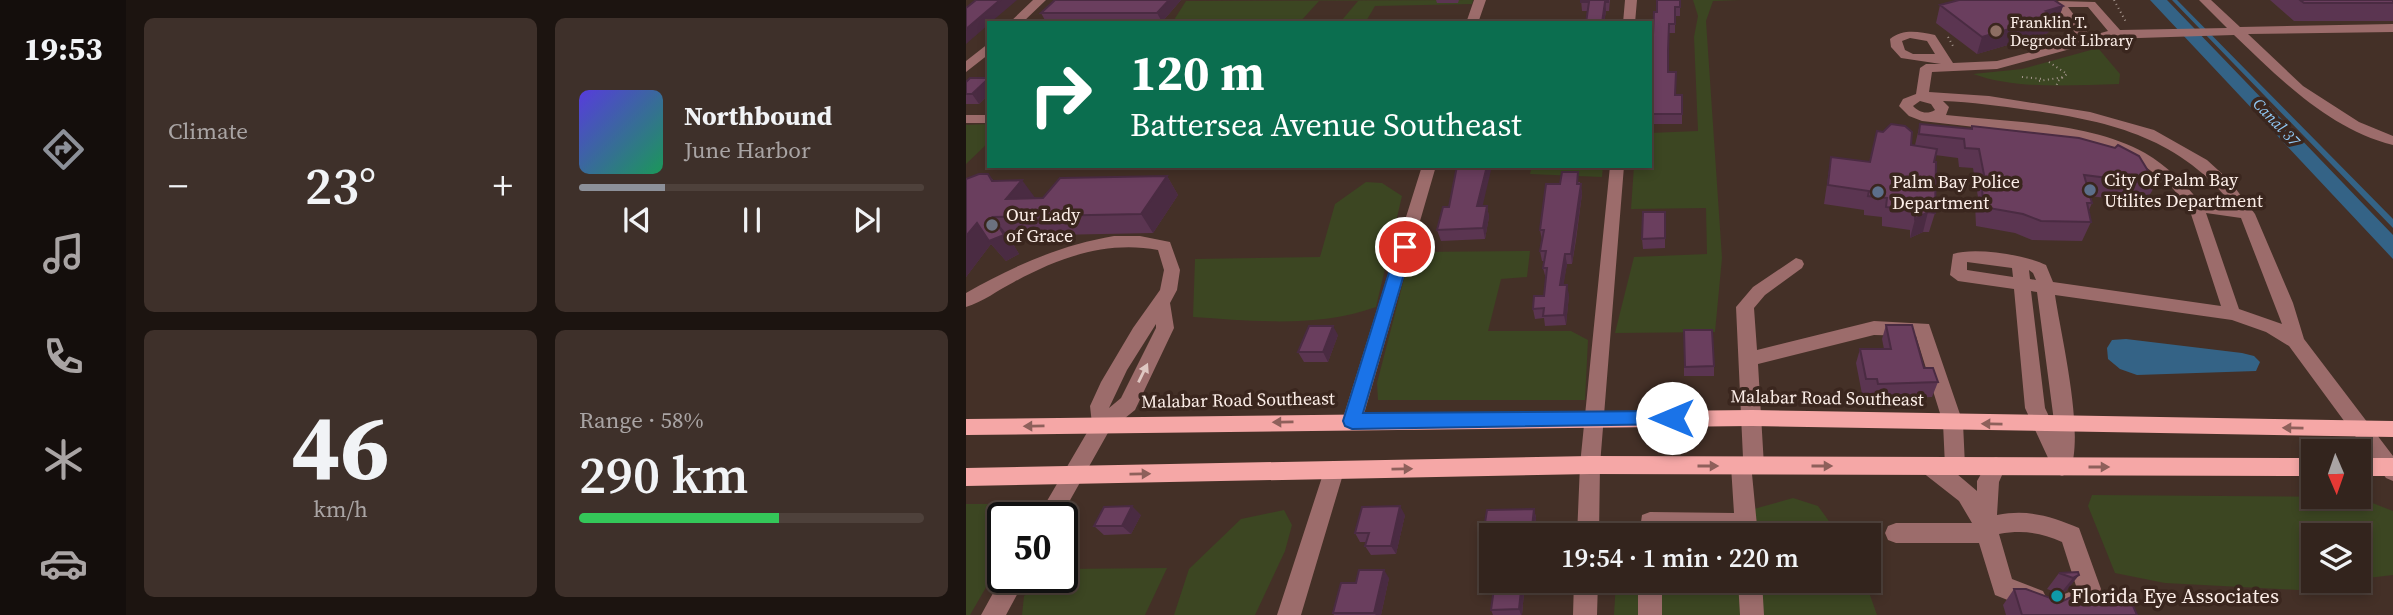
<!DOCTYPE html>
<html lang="en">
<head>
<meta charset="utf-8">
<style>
  body { margin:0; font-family:"Source Serif 4",serif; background:#3e302a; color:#f1f3f6; height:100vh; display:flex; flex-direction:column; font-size:26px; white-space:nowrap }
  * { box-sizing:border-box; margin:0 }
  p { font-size:23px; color:#a9a4a4 }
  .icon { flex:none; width:38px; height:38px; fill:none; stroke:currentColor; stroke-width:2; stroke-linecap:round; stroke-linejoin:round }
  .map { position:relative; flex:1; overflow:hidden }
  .details { display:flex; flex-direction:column; gap:18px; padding:18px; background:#1c1410; width:840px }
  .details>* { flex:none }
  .guide { position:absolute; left:21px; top:21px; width:665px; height:147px; border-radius:0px; box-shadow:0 4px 10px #0003,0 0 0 2px #4e413b; background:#0b6e4f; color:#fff; overflow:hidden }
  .needle { width:46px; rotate:178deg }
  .tools { position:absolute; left:1335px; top:439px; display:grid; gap:14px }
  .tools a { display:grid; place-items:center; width:70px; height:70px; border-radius:0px; background:#33241d; box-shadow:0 4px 10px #0003,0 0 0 2px #4e413b; font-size:35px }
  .speed { position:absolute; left:21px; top:502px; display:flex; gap:14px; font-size:35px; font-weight:700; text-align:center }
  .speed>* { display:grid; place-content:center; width:91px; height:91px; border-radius:50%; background:#33241d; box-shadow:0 4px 10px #0003,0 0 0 2px #4e413b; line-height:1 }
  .speed .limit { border:4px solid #111; border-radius:10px; background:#fff; color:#111 }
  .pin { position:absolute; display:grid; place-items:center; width:60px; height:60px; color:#fff; margin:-30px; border:4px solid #fff; border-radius:50%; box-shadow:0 2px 7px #0007 }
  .me { position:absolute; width:77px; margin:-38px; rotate:270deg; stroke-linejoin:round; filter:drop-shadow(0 0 5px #0008) }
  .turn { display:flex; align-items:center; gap:24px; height:147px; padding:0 28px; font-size:32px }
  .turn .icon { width:91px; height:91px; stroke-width:2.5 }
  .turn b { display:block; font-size:49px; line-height:60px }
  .big { font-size:52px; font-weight:600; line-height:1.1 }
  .details .widget { flex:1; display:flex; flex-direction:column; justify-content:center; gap:10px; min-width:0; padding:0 24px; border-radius:10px; background:#3e302a }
  .details .dial { align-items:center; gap:0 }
  .dial b { font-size:91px; line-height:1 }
  .song { display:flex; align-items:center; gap:21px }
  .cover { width:84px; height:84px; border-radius:10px; background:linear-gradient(135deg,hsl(250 70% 55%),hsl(150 70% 35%)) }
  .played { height:7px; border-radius:4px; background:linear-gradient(90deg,#8c9099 25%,#4e413b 25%) }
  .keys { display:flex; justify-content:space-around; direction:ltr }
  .heat { display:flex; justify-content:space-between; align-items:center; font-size:38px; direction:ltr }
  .charge { height:10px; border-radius:5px; background:linear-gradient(90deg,#34c759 58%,#4e413b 0) }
  .details .tiles { flex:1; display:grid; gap:18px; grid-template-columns:repeat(2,1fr) }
  .trip { position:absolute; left:513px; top:523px; width:402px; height:70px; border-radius:0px; background:#33241d; box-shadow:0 4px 10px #0003,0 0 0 2px #4e413b; font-weight:600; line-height:70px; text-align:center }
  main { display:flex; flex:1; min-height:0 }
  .tabs { display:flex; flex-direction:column; width:126px; justify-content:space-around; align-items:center; background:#140e0c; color:#a9a4a4 }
  .tabs .icon { width:49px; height:49px }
  .tabs .active { color:#8c9099 }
  .tabs b { font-size:32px; color:#f1f3f6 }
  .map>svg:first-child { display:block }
</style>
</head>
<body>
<main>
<nav class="tabs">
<b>19:53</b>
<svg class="icon active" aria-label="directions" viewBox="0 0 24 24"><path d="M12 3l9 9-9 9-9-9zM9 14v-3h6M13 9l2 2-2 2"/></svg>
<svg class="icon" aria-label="music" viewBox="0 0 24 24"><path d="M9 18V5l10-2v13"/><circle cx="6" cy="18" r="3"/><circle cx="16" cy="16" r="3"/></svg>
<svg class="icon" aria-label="phone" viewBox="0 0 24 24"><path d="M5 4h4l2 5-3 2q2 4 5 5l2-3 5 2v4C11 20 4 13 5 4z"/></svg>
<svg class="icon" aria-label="climate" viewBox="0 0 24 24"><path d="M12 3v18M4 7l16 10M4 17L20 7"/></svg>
<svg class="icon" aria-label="car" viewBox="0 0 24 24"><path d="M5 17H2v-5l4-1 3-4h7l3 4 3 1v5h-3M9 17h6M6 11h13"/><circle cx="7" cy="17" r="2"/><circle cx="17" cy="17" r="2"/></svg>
</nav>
<section class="details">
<div class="tiles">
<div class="widget"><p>Climate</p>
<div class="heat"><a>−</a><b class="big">23°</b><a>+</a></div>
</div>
<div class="widget">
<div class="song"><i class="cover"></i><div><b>Northbound</b><p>June Harbor</p></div></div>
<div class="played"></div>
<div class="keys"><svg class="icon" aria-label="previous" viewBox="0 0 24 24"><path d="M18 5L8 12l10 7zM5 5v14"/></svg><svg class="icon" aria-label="pause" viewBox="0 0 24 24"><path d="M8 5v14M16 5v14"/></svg><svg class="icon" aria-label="next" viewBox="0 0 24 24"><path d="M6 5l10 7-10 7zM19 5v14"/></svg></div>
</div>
<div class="widget dial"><b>46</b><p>km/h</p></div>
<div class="widget"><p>Range · 58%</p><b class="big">290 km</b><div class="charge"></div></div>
</div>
</section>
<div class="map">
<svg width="1427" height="615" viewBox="0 0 1427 615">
  <rect width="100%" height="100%" fill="#443027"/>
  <!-- green -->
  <path fill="#3c4622" d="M507,0l-1,4 -97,2 -10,17h-20l-3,-3 16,-19h-39l-20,22h-127l14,-22z
    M727,0h47l-27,1 -7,20 16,237 -7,74 -100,1 19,-76 73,-3 -1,-46 -75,1 3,-43h16v-33l48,-2 -4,-94 4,-21z
    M1132,48l22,26 -1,10c-47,1 -101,6 -146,-10l49,-5z
    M23,124v18l-23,22v-39z
    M566,166h71l-1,11 -72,-3z
    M400,182l16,1 20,13 -26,111c-58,21 -123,14 -183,10l2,-58 125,-2 15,-53z
    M564,251l-3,26 -26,2 -13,52h83l17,9 -3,60h-207l-1,-17 34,-131z
    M1126,495l265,2 36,14v64l-34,4v-43h-45v45h33l-49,9 -133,-7 -50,-10 -27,-67z
    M827,498l25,8 21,29 -222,1 1,-14 50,11z
    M0,504h29l23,9 -2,5h-13v40l-33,57h-4z
    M318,510l8,15 -7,26 -30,64h-81l15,-46 52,-50z
    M201,568l-22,47h-123l2,-19 22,-18h16v-9z
    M650,581h249l12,34h-263z"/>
  <!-- water -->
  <path fill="#346386" d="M1184,0h17l226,235v24z
    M1206,0h5l216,219v9z
    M1160,339l116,14 12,3 6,6 -4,9 -119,4 -17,-6 -12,-10 -1,-11 5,-8z"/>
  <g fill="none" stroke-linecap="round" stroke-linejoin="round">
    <!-- path -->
    <path stroke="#a7978f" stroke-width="2" stroke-dasharray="1 3.5" stroke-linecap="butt" d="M1148,0l12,22
      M982,37l5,9
      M1083,62l18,12 -9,7 -2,6
      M1056,77l21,2
      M1073,81l25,-4"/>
    <!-- minor -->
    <path fill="#9c6c6b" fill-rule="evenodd" d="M67,0h13l-24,23h-13z
      M508,0h12l-8,23h-12z
      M659,0h12l-2,23h-12z
      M1233,0h12l29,27 153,-3v8l-145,2 55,52 56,36 34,14v9c-64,-16 -113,-66 -159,-110l-127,4 -110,30 -65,3 -3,20 60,4 101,16 64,18 53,30 22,20 26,34 38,89 11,36 89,117v25l-7,-3 -97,-132 -23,-14 -34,-12 -177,-25c6,41 31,143 14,178l-7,3 -7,-3 -30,-65 -11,-119 -56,-8 -8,-6 3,-21c22,-7 73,1 93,11l7,17 168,24 -32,-98 -20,-24 -33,-24 -20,-10 -37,-11 -157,-18 -13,-5 -10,-10 4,-7 13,-5 4,-26 6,-4h15l-40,-6 -10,-11 -1,-8c14,-11 29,-7 45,-4l18,28 44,-2 83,-22 -27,-35 6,-3 36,1 25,28 107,-2zM1102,7h20l20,24 -18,5zM944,38l17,3 8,13h-22l-8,-4 -3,-9zM954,101l11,3 4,6c-9,5 -16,2 -22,-4zM977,101c29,1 57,5 85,9 83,11 153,28 206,97l-33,-4c-17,-20 -34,-37 -56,-50 -55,-31 -137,-31 -199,-38l3,-8zM1240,213l35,5 41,106 -43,-15zM1001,262l45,6 1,9 -46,-7zM1063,270l4,3 3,7 -6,-1zM1065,291l6,1 18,137 -10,-21z
      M23,43v11l-23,18v-11z
      M0,115h23v8h-23z
      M456,166h14l-74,255 -3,6 -7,2 -7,-2 -3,-6z
      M644,166h14l-24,299 -1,71h-22l3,-71z
      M148,236h26l30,6 10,28 -3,20 -7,13 4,25 -39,82 -26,21 -49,87h-23l55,-94 -2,-18 11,-24 32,-54 27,-38 4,-20 -6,-20c-51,-10 -100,8 -144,32 -16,8 -31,20 -48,25v-14c47,-27 95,-48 148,-57zM190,324v4l-35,70 -12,10 18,-38z
      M830,258l6,2 2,4 -2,4 -37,27 -11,13 3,42 117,-29 55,3 34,99 2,43 -3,6 -5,2 20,17v-10l12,-21 7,-3 7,3 3,6 -7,16 -2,33c31,-6 54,1 82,13l22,61 -8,18 -23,8 -8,-4 -4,-8 4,-8 15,-6 -15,-47c-22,-10 -40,-12 -63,-8l13,45 31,12 4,8 -4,8 -8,4 -40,-16 -16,-52h-83l-8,-3 -3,-7 3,-7 8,-3h76l-13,-22 -37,-29 -3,-6 3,-6 7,-3 16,9 -2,-43 -27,-87 -42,-1 -116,29 6,102 -3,6 -9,2 6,62 -97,-4v4h-22l3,-21 8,-3 84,1 -3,-47 3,-6 9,-2 -7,-151 17,-20z
      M368,462l7,3 3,6 -43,144h-24l47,-144 3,-6z
      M37,575l23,3 -20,37h-25z
      M608,581h24l-1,34h-24z
      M672,581h24v34h-24z
      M772,581h24l2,34h-24z"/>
    <!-- major -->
    <path fill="#f5a7a6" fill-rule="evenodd" d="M786,410l641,11v16l-641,-11 -786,9v-16z
      M624,456l724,2v18l-724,-2 -624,12v-18z
      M1393,458h34v18h-34z"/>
  </g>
  <!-- wall -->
  <path fill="#5b3551" d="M215,0l-19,22h-116l-5,-9z
    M470,0h23l-1,3h-21z
    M615,0h29l-1,11h-3l-2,12h-18l2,-12h-6z
    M714,0v16h-5v17h-6l-1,24v15l7,23h7v29h-29v-34h-2v-10l6,-68z
    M1304,0h123v21h-99z
    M974,5l123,1 -6,17 -7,2 -2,8 -71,21 -41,-31z
    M23,78v16l-10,10h-13v-22z
    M954,124l236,60 -11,19 -55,-7 2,7 -3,7 2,12 -9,19 -50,-1 -17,-7 -39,-7 -1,-22 3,-7 -5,-29 -14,-1 -1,-9 -23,-3 -1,7 1,51 -6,19h-6l-13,6v-8l-28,-4v-9l-18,-2v-5l-40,-6 7,-47 39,5 41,-17h4z
    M22,174l6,7 42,17h7l124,-22 11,19 -25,38 -145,3 11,18 -13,7 -15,-17 -25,33v-98z
    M614,182l2,12 -6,46 -4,24h-5l-4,21 6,10 -3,30 -21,1 -1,-8 -9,1 -2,-10 11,-13 2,-17 -3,-11 2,-7h-3l-2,-10 2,-11 -2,-10 20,-46z
    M516,206h5l2,11 -4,22 -44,2 -4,-11z
    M699,212v36l-22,1 -1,-10z
    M920,325l52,57 -6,15 -59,2 -1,-5h-10l-6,-31 4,-14h24l-2,-10z
    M718,330l30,36v10h-30z
    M372,335l-10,27h-24l-6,-10z
    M568,509l2,9 -2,18h-43v8h-4l-4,-9z
    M175,515l-10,19 -27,1 -10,-9z
    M439,515l-9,39 -25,1 -6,-9 2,-4h-7l-5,-9z
    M1093,573l20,2 -13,16 -6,3 -13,-5z
    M423,578l-8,37h-47l-1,-2z
    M529,581h30l-3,34h-29l-2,-5z
    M1048,589l47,13h24l52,13h-131l-3,-10z"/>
  <!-- shaded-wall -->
  <path fill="#4a2b42" d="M34,0h17l-27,23h-1v1l-23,20v-15z
    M203,0h12l-19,22 -5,-9z
    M639,2l1,9 -2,12h-2z
    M1097,6l-6,17 -7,2 -2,8 -71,21 5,-17 64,-26z
    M23,78v16l-10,10 -7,-10z
    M521,166h5l-12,51 -3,-11z
    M22,174l16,19 18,-13 14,19 -16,18 -28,-36z
    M201,176l11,19 -25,38 -12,-19z
    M615,184l1,10 -10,70 -1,-10z
    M521,206l2,11 -4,22 -2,-11z
    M962,212l-5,20 -13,6 5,-19z
    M27,217l15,19 11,18 -13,7 -15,-17 -25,33v-41l11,-13z
    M599,254l2,10 -5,31 -2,-10z
    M601,285l2,10 -3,30 -2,-10z
    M367,326l5,9 -10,27 -5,-10z
    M166,506l9,9 -10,19 -9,-8z
    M434,506l5,9 -9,39 -5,-8z
    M568,509l2,9 -2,18h-3z
    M418,570l5,8 -8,37h-5l-2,-2z
    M1113,575l-13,16 -6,3 13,-16z
    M556,581h3l-3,34h-1l-2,-6z"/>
  <!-- building -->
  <path fill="#6a3e5e" stroke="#4a2b42" stroke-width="2" d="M10,0h24l-34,29v-21z
    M89,0h114l-12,13h-116z
    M615,0h27v2h-3l-3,21h-16l3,-21h-8z
    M691,0h23v7h-5v17h-6l-1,27v21h8l-1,23h7v19h-29v-34h-2l3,-68h3z
    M993,0h95l9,6 -17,5 8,5 -72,21 -42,-32z
    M1334,0h93v3h-89z
    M4,78h19l-17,16h-6v-12z
    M925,124l14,2 7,6 -1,13 26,4 -3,13h2l-1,51 -7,-1 -13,7v-8l-29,-4 1,-9 -19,-2 1,-5 -41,-6 3,-28 39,5 7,-31 6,1z
    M954,124l52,5v-3l107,12 36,10 3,-3 21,11 17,28 -72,-9 8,28h-5l4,19 -50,-1 -18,-7 -40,-7 -1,-22h4l-7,-36 -14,-1 -1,-9 -45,-5z
    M491,166h30l-10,40h10l-4,22 -46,2 6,-23h6z
    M596,172h16l-1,12h4l-10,70h-6l-5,31h7l-3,30 -21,1 1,-8 -11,1 1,-13h10l3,-28h-4l3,-17h-6l4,-21h-4l6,-46h14z
    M13,174h9l4,7 30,-1 -16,19 37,-1 17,-20 107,-2 -26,38 -148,3 11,18 -15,6 -12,-18 -11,13v-57z
    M677,212h22v26l-23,1z
    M920,325h26l12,43h9l5,14 -60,2 -1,-5h-11l-6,-30h31z
    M343,326h24l-10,26h-25z
    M718,330h28l2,36 -29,1z
    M166,506l-10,20h-28l10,-19z
    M434,506l-9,40h-26l4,-13h-14l7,-26z
    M568,509l-3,27 -48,-1 4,-25z
    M393,570h25l-10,43h-41l8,-30h15z
    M1112,572l1,3 -6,3 -14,-5z
    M529,581h27l-3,28 -28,1z
    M1048,589h12l35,13 12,-6 12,6 21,-7 22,-1 9,21h-115z"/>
  <!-- one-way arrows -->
  <defs><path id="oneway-solid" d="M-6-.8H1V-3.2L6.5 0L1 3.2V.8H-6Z" transform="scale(1.75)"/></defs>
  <use fill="#dfc7c2" href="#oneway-solid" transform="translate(177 373) rotate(-64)"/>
  <g fill="#8e605b">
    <use href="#oneway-solid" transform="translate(317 422) rotate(179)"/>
    <use href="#oneway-solid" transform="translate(1026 424) rotate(-179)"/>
    <use href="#oneway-solid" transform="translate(68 426) rotate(179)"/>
    <use href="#oneway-solid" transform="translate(1327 428) rotate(-179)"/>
    <use href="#oneway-solid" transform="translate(742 466)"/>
    <use href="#oneway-solid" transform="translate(856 466)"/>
    <use href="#oneway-solid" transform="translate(1133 467)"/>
    <use href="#oneway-solid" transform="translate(436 469) rotate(-1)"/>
    <use href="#oneway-solid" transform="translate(174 474) rotate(-1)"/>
  </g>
  <!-- route -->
  <path fill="#1a73e8" stroke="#114b97" stroke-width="2" d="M439,242l7,5 -49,166 309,-2 6,2 3,5 -3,6 -326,5 -7,-3 -2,-5 54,-174z"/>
  <!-- markers -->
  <circle fill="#8d6e63" stroke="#3a261e" stroke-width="2.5" cx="1030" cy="31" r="7"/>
  <g fill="#5c6f8a" stroke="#3a261e" stroke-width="2.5">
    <circle cx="1124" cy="190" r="7"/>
    <circle cx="912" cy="192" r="7"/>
  </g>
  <circle fill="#6b7280" stroke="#3a261e" stroke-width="2.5" cx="26" cy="225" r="7"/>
  <circle fill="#0f9aa8" stroke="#3a261e" stroke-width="2.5" cx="1091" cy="596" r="7"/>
  <g text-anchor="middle" stroke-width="7" stroke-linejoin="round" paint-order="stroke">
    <!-- far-poi labels -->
    <g font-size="16" fill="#fceee8" stroke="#3a261e" text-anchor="start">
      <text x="1044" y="28">Franklin T.<tspan x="1044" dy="18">Degroodt Library</tspan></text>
    </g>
    <!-- far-water labels -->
    <g font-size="16" font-style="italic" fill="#91c9f5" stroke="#3a261e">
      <text transform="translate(1311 122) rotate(46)" y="6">Canal 37</text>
    </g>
    <!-- poi labels -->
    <g font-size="18" fill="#fceee8" stroke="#3a261e" text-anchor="start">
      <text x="1138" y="186">City Of Palm Bay<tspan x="1138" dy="21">Utilites Department</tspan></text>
      <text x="926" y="188">Palm Bay Police<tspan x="926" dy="21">Department</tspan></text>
      <text x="40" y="221">Our Lady<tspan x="40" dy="21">of Grace</tspan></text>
    </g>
    <!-- street labels -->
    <g font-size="18" fill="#fceee8" stroke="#3a261e">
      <text transform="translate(861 398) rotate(1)" y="6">Malabar Road Southeast</text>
      <text transform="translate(272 400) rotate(-1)" y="6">Malabar Road Southeast</text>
    </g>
    <!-- near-poi labels -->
    <g font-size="21" fill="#fceee8" stroke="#3a261e" text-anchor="start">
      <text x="1105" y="603">Florida Eye Associates</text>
    </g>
  </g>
</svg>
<div class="tools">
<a><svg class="needle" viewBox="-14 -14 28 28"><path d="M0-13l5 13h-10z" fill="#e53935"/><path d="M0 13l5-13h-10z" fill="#a9a4a4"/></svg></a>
<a><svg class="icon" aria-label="layers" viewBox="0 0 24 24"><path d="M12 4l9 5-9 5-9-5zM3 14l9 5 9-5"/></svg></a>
</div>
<div class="speed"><div class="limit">50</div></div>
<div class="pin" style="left:439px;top:247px;background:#d93025"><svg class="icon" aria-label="arrive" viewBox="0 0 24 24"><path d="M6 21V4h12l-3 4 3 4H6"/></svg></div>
<svg class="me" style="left:706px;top:418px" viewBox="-20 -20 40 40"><circle r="19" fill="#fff"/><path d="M0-13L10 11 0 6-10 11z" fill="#1a73e8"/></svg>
<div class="trip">19:54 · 1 min · 220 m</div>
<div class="guide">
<div class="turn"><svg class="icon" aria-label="right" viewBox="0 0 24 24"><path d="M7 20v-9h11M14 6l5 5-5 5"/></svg><div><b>120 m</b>Battersea Avenue Southeast</div></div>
</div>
</div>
</main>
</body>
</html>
